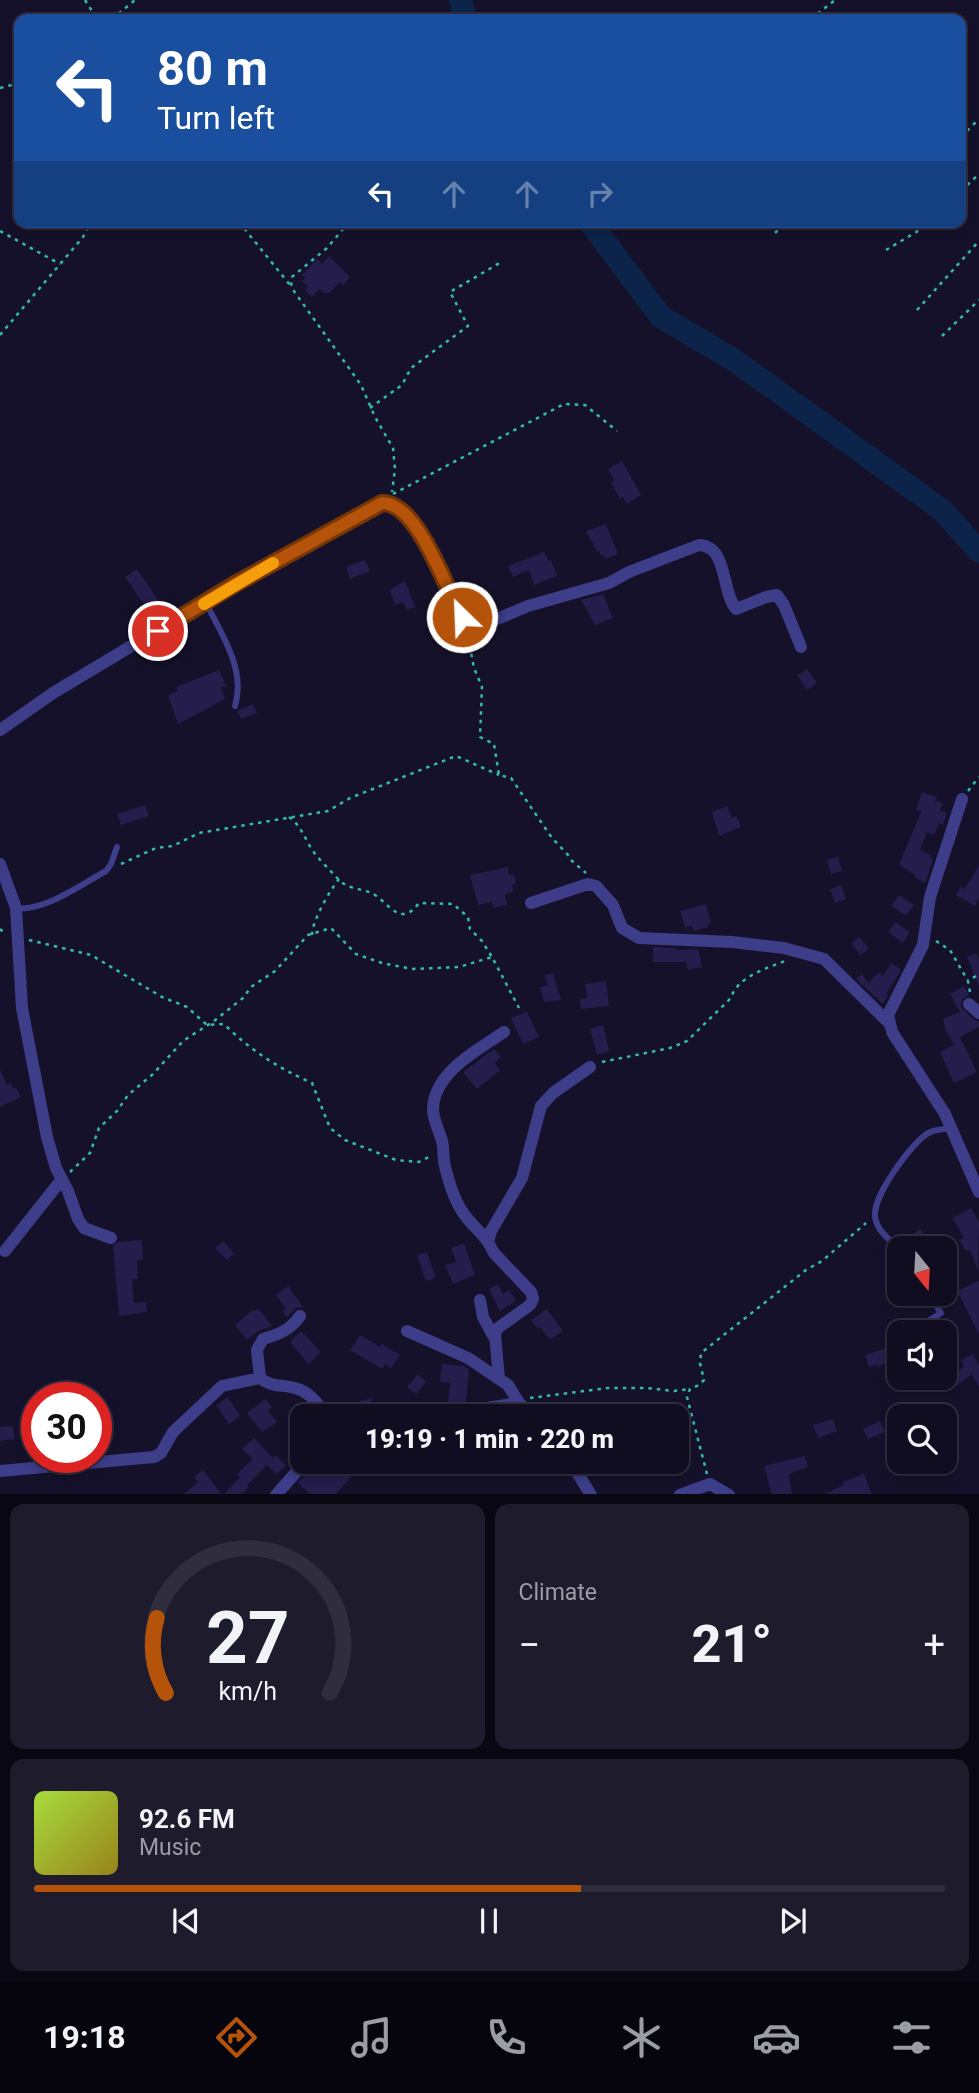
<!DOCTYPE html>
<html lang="en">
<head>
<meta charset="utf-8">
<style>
  body { margin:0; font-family:Roboto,sans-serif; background:#1e1b2d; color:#f1f3f6; height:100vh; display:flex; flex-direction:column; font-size:26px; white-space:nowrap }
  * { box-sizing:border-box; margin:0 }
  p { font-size:23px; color:#9c9ca5 }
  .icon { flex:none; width:38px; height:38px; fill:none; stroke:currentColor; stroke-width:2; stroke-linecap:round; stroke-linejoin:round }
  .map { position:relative; height:1494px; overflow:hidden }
  .details { display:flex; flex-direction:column; gap:10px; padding:10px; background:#090712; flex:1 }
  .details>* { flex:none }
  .hud { position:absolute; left:14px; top:14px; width:952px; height:214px; border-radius:14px; box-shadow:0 4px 10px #0003,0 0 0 2px #302d3e; background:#1a4fa0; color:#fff; overflow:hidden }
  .needle { width:46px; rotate:162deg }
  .tools { position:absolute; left:887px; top:1236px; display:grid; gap:14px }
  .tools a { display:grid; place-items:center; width:70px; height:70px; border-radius:14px; background:#100d20; box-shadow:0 4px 10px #0003,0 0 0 2px #302d3e; font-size:35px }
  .speed { position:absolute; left:21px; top:1382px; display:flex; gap:14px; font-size:35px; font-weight:700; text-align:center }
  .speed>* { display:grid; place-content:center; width:91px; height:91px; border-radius:50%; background:#100d20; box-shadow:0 4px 10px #0003,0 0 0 2px #302d3e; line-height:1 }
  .speed .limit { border:10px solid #d22; background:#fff; color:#111 }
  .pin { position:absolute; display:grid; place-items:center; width:60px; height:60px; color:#fff; margin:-30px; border:4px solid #fff; border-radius:50%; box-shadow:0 2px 7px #0007 }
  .me { position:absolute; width:77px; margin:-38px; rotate:336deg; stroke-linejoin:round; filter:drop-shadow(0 0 5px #0008) }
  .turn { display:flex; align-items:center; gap:24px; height:147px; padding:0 28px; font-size:32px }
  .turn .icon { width:91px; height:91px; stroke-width:2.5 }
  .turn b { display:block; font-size:49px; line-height:60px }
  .lanes { display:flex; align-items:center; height:66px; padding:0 28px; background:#0003; justify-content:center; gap:35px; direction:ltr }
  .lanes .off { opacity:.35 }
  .big { font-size:52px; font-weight:800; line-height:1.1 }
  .details .tile { flex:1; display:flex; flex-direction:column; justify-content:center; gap:10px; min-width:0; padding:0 24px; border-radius:14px; background:#1e1b2d }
  .details .dial { align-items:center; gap:0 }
  .dial svg { height:182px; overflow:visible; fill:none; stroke:#302d3e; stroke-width:7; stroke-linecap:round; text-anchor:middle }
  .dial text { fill:#f1f3f6; stroke:none }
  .song { display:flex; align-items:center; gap:21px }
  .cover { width:84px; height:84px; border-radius:10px; background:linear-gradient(135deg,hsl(80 70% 55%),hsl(50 70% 35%)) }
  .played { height:7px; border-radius:4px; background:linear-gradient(90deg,#b45309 60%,#302d3e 60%) }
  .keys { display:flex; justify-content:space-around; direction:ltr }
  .heat { display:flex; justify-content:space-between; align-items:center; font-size:38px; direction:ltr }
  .details .tiles { flex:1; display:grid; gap:10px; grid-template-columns:1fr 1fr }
  .tile:last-child { grid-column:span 2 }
  .trip { position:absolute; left:290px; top:1404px; width:399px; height:70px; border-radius:14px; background:#100d20; box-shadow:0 4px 10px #0003,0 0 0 2px #302d3e; font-weight:800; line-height:70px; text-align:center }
  .tab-bar { display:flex; height:112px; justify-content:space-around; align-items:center; background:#06050d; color:#9c9ca5 }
  .tab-bar .icon { width:49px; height:49px }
  .tab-bar .on { color:#b45309 }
  .tab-bar b { font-size:32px; color:#f1f3f6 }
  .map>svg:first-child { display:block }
</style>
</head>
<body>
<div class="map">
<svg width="979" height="1495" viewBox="0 0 979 1495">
  <rect width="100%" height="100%" fill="#15112a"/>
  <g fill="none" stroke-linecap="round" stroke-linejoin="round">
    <!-- river -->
    <path stroke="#0c2449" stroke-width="23" d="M461,0l4,19
      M590,222l71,95 73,43 208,150 37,41"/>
  </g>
  <!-- building -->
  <path fill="#251d4b" d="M329,256l21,21 -7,8 -3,-3 -11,11h-5l-5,-4 -7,8 -7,-7 3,-3 -6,-6 3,-3 -3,-3 15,-16 5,5z
    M622,461l19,34 -14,9 -4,-7 -3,2 -9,-17 3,-2 -6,-11z
    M606,524l11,28 -1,3 -11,4 -1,-4 -3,1 -2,-5h-2l-11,-20z
    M544,552l4,9 3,-1 6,16 -23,9 -5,-15 -16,7 -5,-11z
    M365,560l5,11 -20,8 -4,-12z
    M137,569l24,35 -12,8 -24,-35z
    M405,581l10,26 -8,3 -4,-8 -8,3 -5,-15z
    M603,594l10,24 -18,7 -14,-25z
    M807,669l10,14 -10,7 -10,-15z
    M219,670l7,16 -5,2 4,11 -47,25 -10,-29 10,-4 -2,-4z
    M253,704l4,9 -16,6 -4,-8z
    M922,792l15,5 -2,4 8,2 -3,7 7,3 -4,12 -4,-2 -5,12 -7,-3 -7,18 11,5 -1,2 3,2 -8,24 -11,-6 1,-2 -16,-10 22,-53 -5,-2z
    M145,805l4,11 -28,9 -4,-11z
    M727,806l5,12 4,-2 5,11 -22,9 -7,-24z
    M838,857l4,14 -11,3 -4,-14z
    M979,865v33l-4,8 -19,-11 5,-9 4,3z
    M508,867l1,8 5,-1 2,10 -4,1 1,7 -8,2 2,11 -14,3 -1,-6 -14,3 -8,-30z
    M841,885l5,14 -11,4 -5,-14z
    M899,895l15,10 -8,11 -15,-10z
    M706,904l5,19 -4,1 1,3 -14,4 -2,-5 -7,1 -5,-16z
    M895,922l15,10 -7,11 -15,-11z
    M860,937l9,12 -9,6 -9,-12z
    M653,947l23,1v2l22,-1 4,18 -14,3 -2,-8h-33z
    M976,953l3,7v26l-12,-29z
    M891,963l10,7 -15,24 2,1 -5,9 -27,-25 6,-5 6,9 11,-11 4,4z
    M553,973l8,27 -17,2 -4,-15 8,-2 -3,-10z
    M606,981l3,25 -28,3 -1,-10 7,-1 -2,-14z
    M964,986l5,9 -7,4 -1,8 12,12 6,3v5l-19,10 17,35 -23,11 -14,-31 14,-7 -9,-16 -2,-10 17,-7 -10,-18z
    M527,1012l12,25 -16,7 -12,-26z
    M603,1025l6,26 -12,4 -7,-26z
    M494,1049l7,8 -6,6 5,7 -23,19 -14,-17z
    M0,1070l7,15 4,-2 2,5 3,-1 5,10 -21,10z
    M971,1208l8,14 -1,49 -8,-22 -4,2 -7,-11 5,-2 -11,-20z
    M920,1229l8,10 -12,9h-5l-6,-8z
    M142,1240l1,20h-6l1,19h-6l2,24 12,-1 1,10 -28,4 -6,-70 5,-4z
    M223,1241l11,12 -7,7 -12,-12z
    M464,1243l11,32 -22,9 -8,-19 11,-3 -5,-14z
    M427,1252l9,26 -10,3 -9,-26z
    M979,1281v53l-22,-43z
    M498,1284l5,10 6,-4 7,11 -16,10 -11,-22z
    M288,1286l15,21 -7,1 -9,9 -5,-6 4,-2 -10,-14z
    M258,1308l14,18 -14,5 -11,9 -12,-15 17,-15 2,1z
    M547,1309l16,22 -13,9 -10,-13 -2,2 -7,-9z
    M301,1331l20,21 -13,12 -18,-22z
    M360,1335l20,12 2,-3 18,11 -9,13 -6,-4 -3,5 -32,-19z
    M890,1347l4,12 -16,8 -1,-3 -8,3 -4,-12z
    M973,1354l6,11v22l-7,-13 -22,17 -7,-8 21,-17 -3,-6z
    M442,1364l22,2 5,4 -3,32 -18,2 2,-21 -10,-1z
    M418,1374l8,8 -10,12 -9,-7z
    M228,1397l12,19 -11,8 -13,-19z
    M373,1398l-11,18h-20l18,-15z
    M265,1399l7,8 -4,4 9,11 -15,10 -15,-19z
    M303,1407v30l-15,-18z
    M833,1419l4,12 -19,7 -5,-13z
    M880,1421l5,11 -17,7 -5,-10z
    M13,1426l2,13 -15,2v-14z
    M254,1438l19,20 3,-3 10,11 -10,8 -9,-9 -20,20 2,2 -8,8h-18l17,-18 -3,-3 16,-15 -11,-10z
    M805,1456l3,11 -19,7 3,21h-20l-8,-29z
    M317,1461h48l-30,34h-24l-13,-12z
    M203,1470l19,25h-39l15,-13 -4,-5z
    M864,1474l8,21h-50l22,-10 -1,-3z"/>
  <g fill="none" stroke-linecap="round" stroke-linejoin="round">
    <!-- path -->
    <path stroke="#32bcaf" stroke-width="2.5" stroke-dasharray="3.5 5" stroke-linecap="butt" d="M85,0l12,19
      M112,19l23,-19
      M811,19l24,-19
      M0,88l19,-5
      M961,137l18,-18
      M961,191l18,-17
      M239,222l51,63
      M349,222l-22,26 -35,29 -1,10 70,98 14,32 18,31 2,21 -3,23
      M0,231l60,33
      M775,233l11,-11
      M886,250l47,-28
      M917,310l62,-69
      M0,335l83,-98 8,-15
      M942,336l37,-36
      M370,408l32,-23 9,-17 57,-42 -18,-34 53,-31
      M393,494l171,-90 21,1 32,26
      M468,637l6,31 8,19 -2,50 14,7 5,31 12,3 41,60 18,19 2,4 14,12
      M968,791l11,-14
      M289,817c11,8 15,19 22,31 5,9 22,25 29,33 12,10 24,7 35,14 16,11 26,32 44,8l34,1 15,13 2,12 12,12 10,16
      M121,864l35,-16 17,-2 26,-13 129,-22 22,-13 106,-42 43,19
      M0,929l6,6
      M312,935c0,-14 18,-45 27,-56
      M29,940l62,15 71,42 25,10 20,18 17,-1c26,26 54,44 88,59l18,45 15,12 51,20 23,2 12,-6
      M936,941l14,9 18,31
      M970,992l-2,-11 11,-7
      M602,1062l68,-14 17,-7 44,-43c6,-21 36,-30 54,-37
      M70,1172l20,-19 9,-25 18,-17 11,-16 25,-21 30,-33 31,-20 29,-23 8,-11 24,-16 33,-36 23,-7 25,26 26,9 30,6 47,-2 33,-10 27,51
      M530,1398l78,-10h39l27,3 16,-2
      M707,1474l-20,-77 3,-8 9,-4 5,-5 -4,-17 1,-10 105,-83 16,-9 44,-38"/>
    <!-- lane -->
    <path stroke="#3d3d89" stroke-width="6" d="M206,603c16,32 40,67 29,103
      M16,908c28,4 66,-24 90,-37l5,-7 6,-17
      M900,1250c-10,-10 -24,-20 -25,-34 -2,-20 37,-75 55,-84 7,-3 15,-3 22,-4
      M910,1332l31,-19 -13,-20
      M900,1338v6
      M912,1377l1,2"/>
    <!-- street -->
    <path stroke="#3d3d89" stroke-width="12" d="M0,730l53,-37 182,-109 147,-81c39,-2 64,97 89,122h12l45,-19 81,-23 20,-11 70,-27c29,1 22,46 37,64l30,-12 11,-2 7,10 17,42
      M962,799l-32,98 -7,48 -35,70 4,17 53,82 34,78
      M0,864l16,44 6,100 25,129 9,31 12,23 10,28 6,9 27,10
      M531,903l57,-19 8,2 17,19 9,23 17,10 93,4 52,6 40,11 65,64
      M969,1004l10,9
      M488,1242c-6,-9 -14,-15 -21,-24 -12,-14 -19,-38 -23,-56 -1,-7 0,-14 -2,-21 -3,-11 -9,-21 -9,-32 1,-37 45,-59 71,-77
      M5,1251l57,-72
      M480,1300l3,17 12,22
      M300,1316c-10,14 -20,18 -37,23l-6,11 3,28c12,10 25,6 38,11 13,4 21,17 30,27
      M407,1331l61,27 31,21 9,6 11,18 14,13
      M499,1379l-4,-45 3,-6 32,-23 3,-6 -2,-7 -37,-39 -6,-11 3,-11 31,-53 19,-72 12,-13 37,-26
      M436,1416l83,-13
      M570,1461l21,34
      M0,1471l154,-14 7,-4 12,-21 49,-46 38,-8
      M276,1495l30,-34
      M680,1495l30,-11 19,11"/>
  </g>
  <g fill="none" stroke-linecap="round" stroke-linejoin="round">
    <!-- route casing -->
    <g stroke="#753606" stroke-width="18">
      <path id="route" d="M158,631l77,-47 147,-81c36,-1 64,87 80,114"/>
    </g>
    <!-- route -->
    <use href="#route" stroke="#b45309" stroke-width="12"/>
    <!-- slow -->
    <path stroke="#f59e0b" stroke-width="12" d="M204,604l69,-41"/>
  </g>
</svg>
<div class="tools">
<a><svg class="needle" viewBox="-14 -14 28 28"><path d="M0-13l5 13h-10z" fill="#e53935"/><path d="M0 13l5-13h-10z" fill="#9c9ca5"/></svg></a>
<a><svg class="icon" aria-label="sound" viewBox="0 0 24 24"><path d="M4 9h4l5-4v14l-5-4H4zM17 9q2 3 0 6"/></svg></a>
<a><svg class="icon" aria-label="search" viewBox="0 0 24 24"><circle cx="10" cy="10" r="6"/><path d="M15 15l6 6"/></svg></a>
</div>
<div class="speed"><div class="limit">30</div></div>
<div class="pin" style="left:158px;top:631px;background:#d93025"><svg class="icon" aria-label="arrive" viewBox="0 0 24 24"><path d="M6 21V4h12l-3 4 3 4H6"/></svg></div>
<svg class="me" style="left:462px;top:617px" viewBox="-20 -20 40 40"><circle r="17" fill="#b45309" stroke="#fff" stroke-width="3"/><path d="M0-11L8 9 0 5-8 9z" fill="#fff"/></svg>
<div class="trip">19:19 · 1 min · 220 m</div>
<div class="hud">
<div class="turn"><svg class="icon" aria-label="left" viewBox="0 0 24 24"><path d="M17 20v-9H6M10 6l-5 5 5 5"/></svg><div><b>80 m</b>Turn left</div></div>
<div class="lanes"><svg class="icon" aria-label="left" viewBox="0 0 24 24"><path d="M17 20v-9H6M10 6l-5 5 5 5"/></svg><svg class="icon off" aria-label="ahead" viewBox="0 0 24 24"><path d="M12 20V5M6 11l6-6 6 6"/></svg><svg class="icon off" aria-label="ahead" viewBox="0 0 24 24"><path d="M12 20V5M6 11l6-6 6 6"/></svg><svg class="icon off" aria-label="right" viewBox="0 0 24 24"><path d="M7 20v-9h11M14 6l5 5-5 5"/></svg></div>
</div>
</div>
<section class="details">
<div class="tiles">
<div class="tile dial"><svg viewBox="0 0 100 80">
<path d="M14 69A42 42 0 1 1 86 69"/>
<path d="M14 69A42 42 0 0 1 10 36" stroke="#b45309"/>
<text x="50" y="56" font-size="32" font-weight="700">27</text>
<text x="50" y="72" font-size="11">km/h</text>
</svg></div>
<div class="tile"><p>Climate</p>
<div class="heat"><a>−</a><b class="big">21°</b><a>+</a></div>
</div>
<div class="tile">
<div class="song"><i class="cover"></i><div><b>92.6 FM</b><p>Music</p></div></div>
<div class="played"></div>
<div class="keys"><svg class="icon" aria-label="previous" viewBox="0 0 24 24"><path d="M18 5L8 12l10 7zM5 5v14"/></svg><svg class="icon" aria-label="pause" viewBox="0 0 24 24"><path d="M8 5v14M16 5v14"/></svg><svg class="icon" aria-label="next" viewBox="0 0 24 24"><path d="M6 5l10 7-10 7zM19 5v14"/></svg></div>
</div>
</div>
</section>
<nav class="tab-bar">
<b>19:18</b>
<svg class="icon on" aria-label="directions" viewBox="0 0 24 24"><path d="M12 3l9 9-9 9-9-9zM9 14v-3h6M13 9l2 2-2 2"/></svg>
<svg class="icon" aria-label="music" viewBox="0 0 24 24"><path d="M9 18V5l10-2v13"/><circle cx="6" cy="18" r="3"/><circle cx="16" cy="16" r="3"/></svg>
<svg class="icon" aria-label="phone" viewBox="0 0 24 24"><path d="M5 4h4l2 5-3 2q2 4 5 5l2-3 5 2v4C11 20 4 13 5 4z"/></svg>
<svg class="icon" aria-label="climate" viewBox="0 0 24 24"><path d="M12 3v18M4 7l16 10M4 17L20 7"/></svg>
<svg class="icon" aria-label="car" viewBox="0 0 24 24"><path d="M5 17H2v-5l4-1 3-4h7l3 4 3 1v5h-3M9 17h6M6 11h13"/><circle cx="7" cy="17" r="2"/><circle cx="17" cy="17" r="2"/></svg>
<svg class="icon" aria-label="filters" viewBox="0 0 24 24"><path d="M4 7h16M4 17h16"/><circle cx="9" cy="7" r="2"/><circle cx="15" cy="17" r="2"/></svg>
</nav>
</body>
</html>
